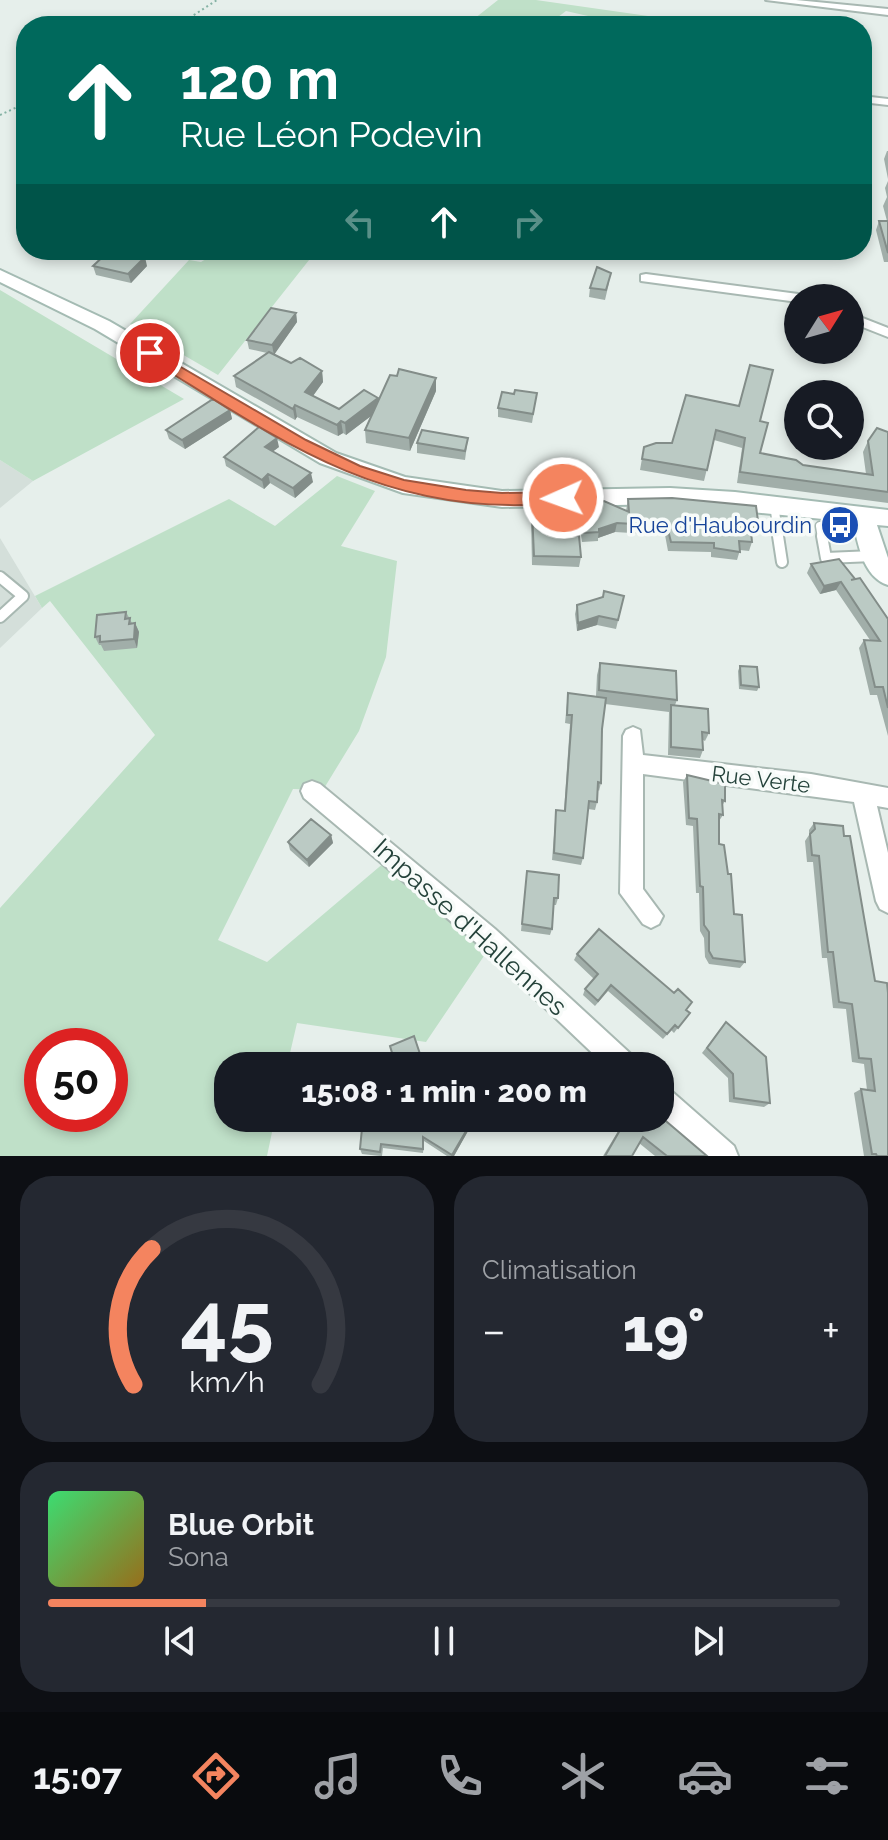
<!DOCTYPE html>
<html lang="fr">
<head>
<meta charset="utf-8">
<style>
  body { margin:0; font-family:Raleway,sans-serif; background:#242831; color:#f1f3f6; height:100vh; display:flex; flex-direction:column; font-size:30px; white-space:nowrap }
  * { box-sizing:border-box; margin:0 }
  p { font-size:26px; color:#9ea1a6 }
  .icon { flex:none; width:44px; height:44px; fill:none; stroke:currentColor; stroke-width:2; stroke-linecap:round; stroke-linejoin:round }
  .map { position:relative; height:1156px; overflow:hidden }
  .panel { display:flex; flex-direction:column; gap:20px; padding:20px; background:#0d0f14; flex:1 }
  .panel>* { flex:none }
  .banner { position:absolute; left:16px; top:16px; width:856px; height:244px; border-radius:32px; box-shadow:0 4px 12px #0003; background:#00695c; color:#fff; overflow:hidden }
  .needle { width:52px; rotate:53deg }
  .tools { position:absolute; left:784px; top:284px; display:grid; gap:16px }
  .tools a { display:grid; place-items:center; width:80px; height:80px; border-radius:50%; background:#171b24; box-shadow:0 4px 12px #0003; font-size:40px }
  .speed { position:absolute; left:24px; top:1028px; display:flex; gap:16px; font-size:40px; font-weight:700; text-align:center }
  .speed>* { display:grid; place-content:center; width:104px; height:104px; border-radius:50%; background:#171b24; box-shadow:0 4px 12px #0003; line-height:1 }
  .speed .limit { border:12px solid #d22; background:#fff; color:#111 }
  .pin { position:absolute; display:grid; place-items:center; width:68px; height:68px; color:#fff; margin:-34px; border:4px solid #fff; border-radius:50%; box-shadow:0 2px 8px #0007 }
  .me { position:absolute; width:88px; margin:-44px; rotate:268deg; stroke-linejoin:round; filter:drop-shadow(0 0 6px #0008) }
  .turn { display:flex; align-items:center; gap:28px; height:168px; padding:0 32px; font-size:36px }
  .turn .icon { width:104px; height:104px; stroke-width:2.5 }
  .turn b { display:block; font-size:56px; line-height:68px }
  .lanes { display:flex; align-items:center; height:76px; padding:0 32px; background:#0003; justify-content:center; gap:40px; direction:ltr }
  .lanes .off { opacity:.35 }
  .big { font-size:60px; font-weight:800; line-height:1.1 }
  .panel .widget { flex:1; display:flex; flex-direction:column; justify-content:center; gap:12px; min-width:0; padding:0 28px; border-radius:32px; background:#242831 }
  .panel .dial { align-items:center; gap:0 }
  .dial svg { height:208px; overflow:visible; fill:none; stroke:#363941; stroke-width:7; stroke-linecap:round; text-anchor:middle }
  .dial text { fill:#f1f3f6; stroke:none }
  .song { display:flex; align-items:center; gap:24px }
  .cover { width:96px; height:96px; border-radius:12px; background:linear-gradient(135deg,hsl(140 70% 55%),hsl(40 70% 35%)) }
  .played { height:8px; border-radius:4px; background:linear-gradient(90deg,#f4845f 20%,#363941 20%) }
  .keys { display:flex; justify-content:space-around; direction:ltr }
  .heat { display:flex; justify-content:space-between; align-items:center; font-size:44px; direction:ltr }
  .panel .tiles { flex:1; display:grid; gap:20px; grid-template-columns:1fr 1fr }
  .widget:last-child { grid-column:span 2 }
  .trip { position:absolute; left:214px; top:1052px; width:460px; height:80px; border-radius:32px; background:#171b24; box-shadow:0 4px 12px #0003; font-weight:800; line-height:80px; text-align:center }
  .tab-bar { display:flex; height:128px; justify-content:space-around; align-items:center; background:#090b0e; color:#9ea1a6 }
  .tab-bar .icon { width:56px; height:56px }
  .tab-bar .selected { color:#f4845f }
  .tab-bar b { font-size:36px; color:#f1f3f6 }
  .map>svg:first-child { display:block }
</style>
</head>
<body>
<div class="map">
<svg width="888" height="1156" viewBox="0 0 888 1156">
  <rect width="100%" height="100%" fill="#e6efeb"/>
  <!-- built -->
  <path fill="#d4dfda" d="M0,460l33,21 -33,27z
    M0,538l42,70 -42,40z"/>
  <!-- green -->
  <path fill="#bfe0c8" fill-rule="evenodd" d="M498,0h38l154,22 -3,4h-55l-66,-15 -20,15h-81z
    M221,250h96l-99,125 -88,-51 59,-64 12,2z
    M0,290l184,109 -151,82 -33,-21z
    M337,476l38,15 -34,55 56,15 -11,96 -27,74 -36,59 -30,-1 -75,151 49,22 118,-100 103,88 -62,92 -129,-19 -10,43h-59v52h47l-8,38h-267v-248l155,-173 -105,-134 -8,7 -7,-12 194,-97 46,27zM42,1046h68v68h-68z"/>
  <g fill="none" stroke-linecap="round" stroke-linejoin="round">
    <!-- lane-far1 casing -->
    <g stroke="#a8b8b2" stroke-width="11">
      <path id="lane-far1" d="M774,505l5,33
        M820,526l2,12"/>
    </g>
    <!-- lane casing -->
    <g stroke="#a8b8b2" stroke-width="14">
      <path id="lane" d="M778,536l4,26
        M822,536l4,22 47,-2
        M0,577l23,19 -23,21"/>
    </g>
    <!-- street casing -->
    <g stroke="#a8b8b2" stroke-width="4">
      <path id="street" d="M766,0h30l92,9v6z
        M862,96l26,3v6l-26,-3z
        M646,274l152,20 7,4h-7v4l-157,-21v-6z
        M850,313l38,15v9l-38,-15z
        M633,727l7,3 3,25 168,19 77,14v20l-11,-2 11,47v60l-8,-4 -4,-8 -22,-99 -211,-28v115l20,27 -4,8 -8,4 -8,-4 -23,-31 3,-157 3,-6z
        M312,781l8,3 175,145 139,128 4,9h-32l-127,-121 -175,-147 -3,-7 3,-7z
        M660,1085l9,4 65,57 4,10h-34l-44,-40z"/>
    </g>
    <!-- secondary casing -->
    <g stroke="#a4bbb3" stroke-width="4">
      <path id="secondary" d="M0,270l109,51 227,132 69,24 97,14 168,-3 65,4 153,18v16l-11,-1 11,33v27c-25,-8 -30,-41 -35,-63l-183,-18 -168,3 -99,-14 -83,-30 -225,-134 -95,-47z"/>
    </g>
    <!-- path -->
    <path stroke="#86b3a5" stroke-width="2" stroke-dasharray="2 3" stroke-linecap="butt" d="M177,26l40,-26
      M0,115l26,-12"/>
    <!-- lane-far1 -->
    <use href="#lane-far1" stroke="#fff" stroke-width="8"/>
    <!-- lane -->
    <use href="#lane" stroke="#fff" stroke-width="10"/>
    <!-- street -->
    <use href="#street" fill="#fff" fill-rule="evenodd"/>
    <!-- secondary -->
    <use href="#secondary" fill="#fff" fill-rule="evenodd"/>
  </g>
  <!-- wall -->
  <path fill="#a1aea9" d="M887,151h1v28l-4,-20z
    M888,181v81h-4l-8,-32 3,-9h8l-4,-15 4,-9 -2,-9z
    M93,266h54l-16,17 -35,-8z
    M609,283l-4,17 -16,-3 1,-9z
    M296,313l1,9 -23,32 17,9 31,8 1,11 -10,14 26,13 39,-11 1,3 57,-10 -26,60 -44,-8 -1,-13 7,-15 -26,20 -3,-2 -5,3 -41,-19 -2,3 -59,-33 -2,-11 33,-23 -18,-4 -2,-9z
    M537,393l-5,30 -34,-6v-9z
    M686,395l74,26v32l43,12 63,9 -3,-22 5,-11 20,-9v71l-151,-20 5,-35 -28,-8 -10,41 -64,-11 4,-23 28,-4z
    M230,410l2,9 -47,30 -16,-10 -3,-9z
    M468,438l-3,22 -48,-7v-10z
    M279,447l-6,4 40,31 -18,16 -25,-15 -6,6 -38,-23 -2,-9z
    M628,499l130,22 -4,9h-3l1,12 -3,9 -9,-1 -3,10 -26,-3v-5l-43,-1 -3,-16 -50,-3 -17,6v3l-16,1 -4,-28 2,-9 46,6z
    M532,511l16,24 33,22 -2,10 -47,-2 -1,-45z
    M839,559l49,60v117l-11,-41h-7l-11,-47 5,-8h6l-34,-50 -16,4 -13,-21 4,-9z
    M624,596l-8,33 -19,-4 -20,6 -2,-17 2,-9z
    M126,612l6,11h3l4,9 -2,16 -33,3 -3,-6h-2l-4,-8z
    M600,663l77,37 -2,5 34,28 -4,8 -2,-1v10l-3,8 -32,-3 1,-43 -64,-8 -3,25 -1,54 -2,8 -1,-1 -1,12 -2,8 -7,-1 -5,49 -2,7 -29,-5 4,-50 8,1 6,-87 -5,-1 3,-30 28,3 1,-21z
    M740,666l19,21 -2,4 -18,-2 -1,-18z
    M687,775l38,26 -3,5 1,9 -4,6v23l15,70 11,48 -5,6 -31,-4 -4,-7 -1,-19 -4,-7 -1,-38h-3l-3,-67 -7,-1 -3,-43z
    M814,823l29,3 45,330h-24l-10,-63 7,-4 6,1 -3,-26 -12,-2 -6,-53 -13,-1 -6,-50h-5l-9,-96h-6l-2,-21 4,-6v-5z
    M331,835l2,8 -24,24 -19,-17 -2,-8z
    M527,871l31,27 -2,7h-3l-1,24 -2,6 -29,-4z
    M577,954l109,56 -1,8 -11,15 -3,-3 -8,9 -55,-48 -13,15 -12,-11 2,-6 9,-10 -20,-19z
    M726,1022l44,81 -6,4 -35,-5 -1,-24 -26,-25z
    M296,1118h24l-1,5z
    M626,1118h34l47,38h-52l-16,-13 -7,13h-29z
    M469,1126l-1,5 -14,25h-7l-23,-15 -1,12 -40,-5 -1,8h-2l-18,-2 -2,-5z"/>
  <!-- shaded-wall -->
  <path fill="#838d89" d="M145,257l2,9 -16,17 -3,-9z
    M296,313l1,9 -23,33 -2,-10z
    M322,371l1,11 -16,22 -2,-12z
    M436,378v13l-26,60 -1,-13z
    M378,398l1,12 -33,25 -1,-12z
    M295,405l2,12 -2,3 -2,-11z
    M230,410l2,9 -47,30 -3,-9z
    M341,421l2,12 -5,3 -1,-11z
    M277,438l2,9 -12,9 -2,-9z
    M311,473l2,9 -18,16 -2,-10z
    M268,474l2,9 -6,6 -2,-9z
    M617,523l-2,9 -17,6 1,-9z
    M841,582l-5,8 -16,4 4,-8z
    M599,616l-2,9 -20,6 1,-8z
    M135,623l4,9 -2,16 -3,-9z
    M331,835l2,8 -24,24 -2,-7z
    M469,1126l-1,5 -14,25h-2z"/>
  <!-- building -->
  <path fill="#bbcac4" stroke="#838d89" stroke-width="2" d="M879,221h9v32z
    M109,251l36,6 -17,17 -35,-8z
    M597,267l14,6 -5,17 -16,-2z
    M271,308l25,5 -24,32 -25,-5z
    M269,352l22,11 9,-5 22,13 -17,21 34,17 25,-19 14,8 -33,25 -4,-2 -4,4 -42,-20 -2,4 -59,-33z
    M750,365l23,5 -13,51 8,2 -8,30 36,7 7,5 70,10 -5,-34 9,-13 11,4v60l-148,-20 5,-34 -29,-8 -9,40 -65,-11 2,-12 12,-4h16l14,-48 53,11z
    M399,369l37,9 -27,60 -44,-8 25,-55 7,1z
    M515,390l22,3 -4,21 -35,-6 4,-16 12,2z
    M213,399l17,11 -48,30 -16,-10z
    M259,427l18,11 -12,9 46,26 -18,15 -25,-14 -6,6 -38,-23z
    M422,430l46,8 -3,13 -48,-8z
    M672,498l84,8 2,15h-8l2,21 -13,-1 1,11 -26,-4v-5l-43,-1 -4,-16 -50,-3 -18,6v3l-15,1 -4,-28 24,-4 25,11 -1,-13z
    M532,511h14l2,24 31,1 2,21 -47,-1z
    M839,559l16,20 -4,1 9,-2 28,41v89l-5,-21h-8l-11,-47 16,1 -39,-59 -17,4 -13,-22z
    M604,591l20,5 -6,24 -19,-4 -21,7 -1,-18 26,-8z
    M126,612l-1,7 5,-1 -1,6 6,-1 -1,16 -34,3v-6l-5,1 2,-22z
    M600,663l76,8 1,29 -78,-10z
    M740,666l17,1 2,20 -18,-2z
    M568,693l38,5 -4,31 -1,54 -3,-1 -1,20 -8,-1 -6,57 -29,-5 2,-43 9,1 7,-96h-5z
    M671,705l37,4 1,24 -7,-1 1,18 -32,-3z
    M687,775l38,9v17l-3,-1 1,15 -4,-1v30l5,1 4,29h3l3,40 8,1 3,47 -32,-4 -4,-7v-19l-5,-7 -1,-38 -3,-1 -3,-67 -8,-1z
    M311,819l20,16 -24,25 -19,-18z
    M814,823l29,3 1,10h6l25,145 12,2 1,10v163h-11l-1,-2h-4l-11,-65 14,2 -4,-32 -12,-1 -7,-54 -13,-2 -6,-50h-5l-9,-96 -7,-1 -2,-21 5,-5z
    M527,871l32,4 -1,23h-4l-2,31 -30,-5z
    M599,929l75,64 4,-4 14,13 -6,8 4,3 -12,15 -3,-3 -8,9 -56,-49 -13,16 -13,-12 13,-15 -21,-20z
    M726,1022l40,35 4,46 -36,-5 -1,-24 -26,-26z
    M414,1036l10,30h-28l-6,-20z
    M660,1116l47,40h-40l-24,-19 -11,19h-27l22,-38h33z
    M363,1118h92l14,8 -17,29 -29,-18v12l-42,-5 -1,8 -20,-3z"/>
  <!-- route -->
  <path fill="#f4845f" stroke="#9f563e" stroke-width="2" d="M150,349l156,91 54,26 44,14 62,10 36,3 61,-1 8,6c-8,11 -33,7 -46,7 -155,4 -255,-72 -380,-148v-7z"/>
  <!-- icons -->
  <defs>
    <g id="bus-disc" transform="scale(2)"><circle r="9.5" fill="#1a4fb4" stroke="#f7fbf9"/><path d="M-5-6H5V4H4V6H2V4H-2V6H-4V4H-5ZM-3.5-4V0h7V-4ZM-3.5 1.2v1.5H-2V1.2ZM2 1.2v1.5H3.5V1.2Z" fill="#fff"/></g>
  </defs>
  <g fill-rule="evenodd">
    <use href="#bus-disc" x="840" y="525"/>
  </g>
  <g text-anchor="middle" stroke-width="7" stroke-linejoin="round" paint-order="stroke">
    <!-- transit labels -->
    <g font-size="22" fill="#164399" stroke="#f7fbf9" text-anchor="end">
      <text x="812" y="533">Rue d'Haubourdin</text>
    </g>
    <!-- street labels -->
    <g font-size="22" fill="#24423a" stroke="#f7fbf9">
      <text transform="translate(761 779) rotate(7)" y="8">Rue Verte</text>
    </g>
    <!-- near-street labels -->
    <g font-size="26" fill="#24423a" stroke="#f7fbf9">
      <text transform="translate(470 927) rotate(42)" y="9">Impasse d'Hallennes</text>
    </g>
  </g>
</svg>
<div class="tools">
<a><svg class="needle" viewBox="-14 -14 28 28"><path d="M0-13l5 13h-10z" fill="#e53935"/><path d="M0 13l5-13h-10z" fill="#9ea1a6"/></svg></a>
<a><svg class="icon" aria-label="search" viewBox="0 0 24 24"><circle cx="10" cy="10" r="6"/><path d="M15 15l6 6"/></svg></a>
</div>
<div class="speed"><div class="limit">50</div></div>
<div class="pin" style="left:150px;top:353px;background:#d93025"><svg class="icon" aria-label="arrive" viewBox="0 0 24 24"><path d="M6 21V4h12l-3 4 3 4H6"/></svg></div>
<svg class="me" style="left:563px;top:498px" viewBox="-20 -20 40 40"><circle r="17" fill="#f4845f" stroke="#fff" stroke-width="3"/><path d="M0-11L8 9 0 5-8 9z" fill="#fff"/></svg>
<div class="trip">15:08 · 1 min · 200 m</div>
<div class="banner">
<div class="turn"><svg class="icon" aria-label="ahead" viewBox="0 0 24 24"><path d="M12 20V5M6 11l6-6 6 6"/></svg><div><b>120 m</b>Rue Léon Podevin</div></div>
<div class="lanes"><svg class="icon off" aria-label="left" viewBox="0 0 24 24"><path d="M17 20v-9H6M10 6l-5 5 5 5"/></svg><svg class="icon" aria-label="ahead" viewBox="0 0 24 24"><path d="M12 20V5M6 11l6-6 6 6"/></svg><svg class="icon off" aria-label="right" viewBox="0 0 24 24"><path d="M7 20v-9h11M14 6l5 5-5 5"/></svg></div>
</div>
</div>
<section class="panel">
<div class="tiles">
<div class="widget dial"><svg viewBox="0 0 100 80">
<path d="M14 69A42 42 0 1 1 86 69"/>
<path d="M14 69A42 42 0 0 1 21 17" stroke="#f4845f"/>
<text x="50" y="56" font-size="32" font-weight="700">45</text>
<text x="50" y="72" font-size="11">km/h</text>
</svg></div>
<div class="widget"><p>Climatisation</p>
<div class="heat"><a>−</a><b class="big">19°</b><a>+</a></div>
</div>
<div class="widget">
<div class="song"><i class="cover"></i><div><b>Blue Orbit</b><p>Sona</p></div></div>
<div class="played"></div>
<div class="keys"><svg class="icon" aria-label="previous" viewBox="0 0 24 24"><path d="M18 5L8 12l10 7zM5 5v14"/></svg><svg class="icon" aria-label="pause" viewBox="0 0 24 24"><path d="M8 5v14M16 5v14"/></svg><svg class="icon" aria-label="next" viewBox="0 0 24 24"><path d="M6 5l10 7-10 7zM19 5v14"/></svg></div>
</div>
</div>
</section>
<nav class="tab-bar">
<b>15:07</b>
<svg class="icon selected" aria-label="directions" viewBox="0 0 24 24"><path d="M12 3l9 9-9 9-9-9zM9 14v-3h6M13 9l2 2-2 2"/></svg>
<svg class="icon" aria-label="music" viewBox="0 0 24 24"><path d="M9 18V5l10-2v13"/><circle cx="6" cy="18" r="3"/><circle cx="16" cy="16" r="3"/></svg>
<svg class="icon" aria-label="phone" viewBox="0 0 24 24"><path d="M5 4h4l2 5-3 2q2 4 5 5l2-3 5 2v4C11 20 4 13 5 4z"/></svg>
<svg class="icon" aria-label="climate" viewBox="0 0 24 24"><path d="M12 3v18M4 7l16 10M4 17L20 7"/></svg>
<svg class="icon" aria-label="car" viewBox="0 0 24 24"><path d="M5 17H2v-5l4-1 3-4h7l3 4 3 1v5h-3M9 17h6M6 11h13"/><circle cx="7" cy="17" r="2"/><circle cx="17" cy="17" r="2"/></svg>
<svg class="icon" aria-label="filters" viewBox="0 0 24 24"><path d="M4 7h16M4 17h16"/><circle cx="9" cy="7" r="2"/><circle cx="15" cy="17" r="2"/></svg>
</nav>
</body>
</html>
